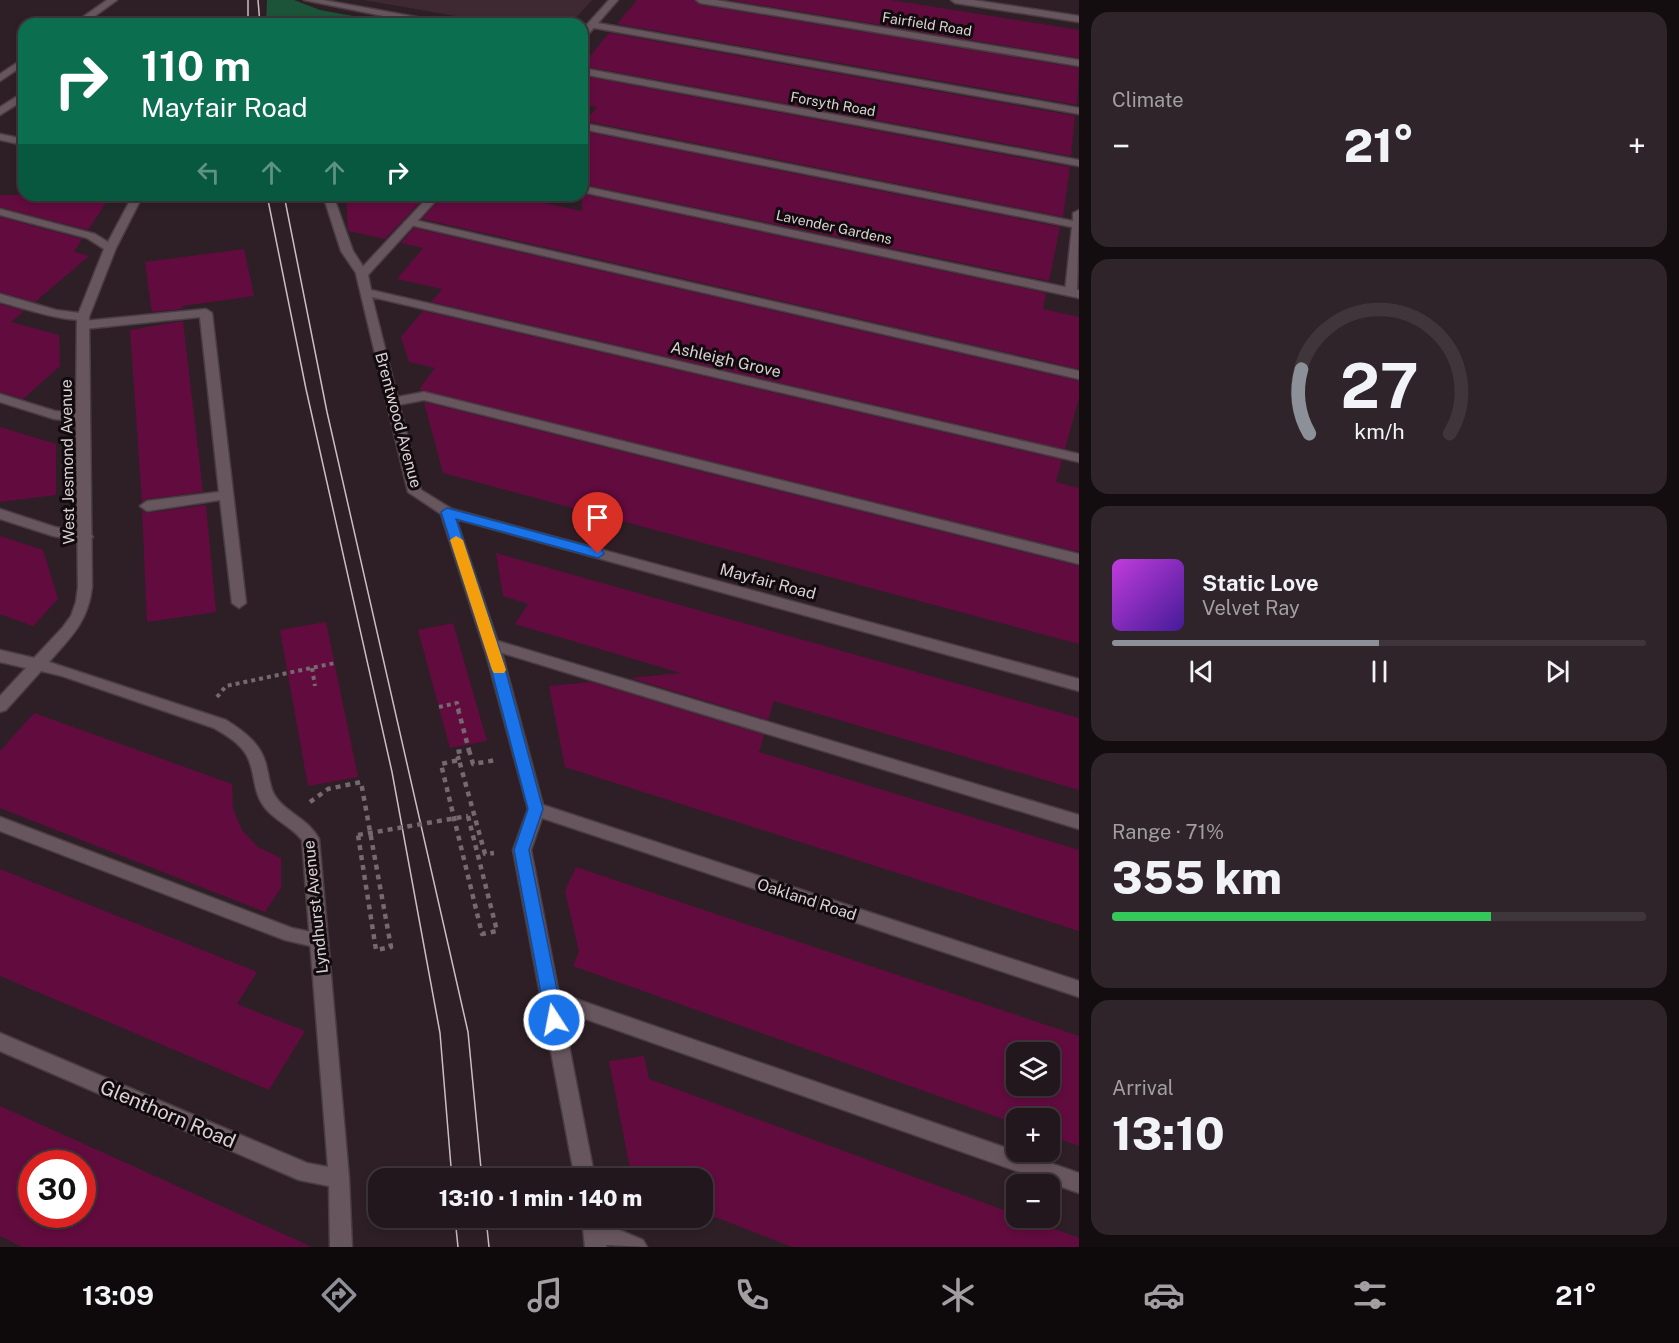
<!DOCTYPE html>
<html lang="en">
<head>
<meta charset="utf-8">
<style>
  body { margin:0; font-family:"Public Sans",sans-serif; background:#2e2429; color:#f1f3f6; height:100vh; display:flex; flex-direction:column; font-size:22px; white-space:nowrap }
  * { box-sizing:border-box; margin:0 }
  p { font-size:20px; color:#a29fa3 }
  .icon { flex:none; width:33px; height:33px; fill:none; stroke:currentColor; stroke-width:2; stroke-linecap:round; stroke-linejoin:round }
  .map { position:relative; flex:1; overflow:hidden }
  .sheet { display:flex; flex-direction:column; gap:12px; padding:12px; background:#130d0f; width:600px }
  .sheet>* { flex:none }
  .top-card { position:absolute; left:18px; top:18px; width:570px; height:183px; border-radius:18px; box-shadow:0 3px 9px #0003,0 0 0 2px #3f363b; background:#0b6e4f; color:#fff; overflow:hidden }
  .buttons { position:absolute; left:1006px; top:1042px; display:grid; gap:12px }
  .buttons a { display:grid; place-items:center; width:54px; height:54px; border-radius:12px; background:#22171c; box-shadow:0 3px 9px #0003,0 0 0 2px #3f363b; font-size:30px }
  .speed { position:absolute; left:18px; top:1150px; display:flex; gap:12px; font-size:30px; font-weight:700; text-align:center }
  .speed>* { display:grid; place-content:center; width:78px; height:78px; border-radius:50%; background:#22171c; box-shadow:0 3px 9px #0003,0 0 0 2px #3f363b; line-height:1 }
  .speed .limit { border:9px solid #d22; background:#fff; color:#111 }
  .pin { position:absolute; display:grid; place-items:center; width:51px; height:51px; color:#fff; margin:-62px -26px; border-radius:50% 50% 50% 0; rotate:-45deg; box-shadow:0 0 6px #0007 }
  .pin .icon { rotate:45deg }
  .me { position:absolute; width:66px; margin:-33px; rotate:349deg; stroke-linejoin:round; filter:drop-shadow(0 0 4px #0008) }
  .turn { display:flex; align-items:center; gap:21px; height:126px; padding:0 24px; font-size:27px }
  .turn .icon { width:78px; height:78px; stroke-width:2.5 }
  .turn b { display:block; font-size:42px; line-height:51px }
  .lanes { display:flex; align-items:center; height:57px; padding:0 24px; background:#0003; justify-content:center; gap:30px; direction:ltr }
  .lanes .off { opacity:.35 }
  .big { font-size:45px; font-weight:800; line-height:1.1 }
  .sheet .widget { flex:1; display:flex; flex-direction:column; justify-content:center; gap:9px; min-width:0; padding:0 21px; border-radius:18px; background:#2e2429 }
  .sheet .dial { align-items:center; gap:0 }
  .dial svg { height:156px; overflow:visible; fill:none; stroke:#3f363b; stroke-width:7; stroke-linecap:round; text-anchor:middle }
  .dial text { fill:#f1f3f6; stroke:none }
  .song { display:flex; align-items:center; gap:18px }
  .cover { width:72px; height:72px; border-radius:9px; background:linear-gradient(135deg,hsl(290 70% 55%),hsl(260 70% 35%)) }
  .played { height:6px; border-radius:3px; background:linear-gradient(90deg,#8c9099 50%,#3f363b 50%) }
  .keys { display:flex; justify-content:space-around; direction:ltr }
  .heat { display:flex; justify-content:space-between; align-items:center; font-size:33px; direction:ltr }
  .charge { height:9px; border-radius:4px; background:linear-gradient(90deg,#34c759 71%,#3f363b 0) }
  .trip { position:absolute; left:368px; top:1168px; width:345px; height:60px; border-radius:18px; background:#22171c; box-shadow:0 3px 9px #0003,0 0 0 2px #3f363b; font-weight:800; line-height:60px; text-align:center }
  .tabs { display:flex; height:96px; justify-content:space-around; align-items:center; background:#0e090b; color:#a29fa3 }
  .tabs .icon { width:42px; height:42px }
  .tabs .current { color:#8c9099 }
  .tabs b { font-size:27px; color:#f1f3f6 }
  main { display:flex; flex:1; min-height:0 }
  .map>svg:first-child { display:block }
</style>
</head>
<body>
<main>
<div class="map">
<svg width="1079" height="1247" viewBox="0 0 1079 1247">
  <rect width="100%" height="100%" fill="#2e1f26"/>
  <!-- built -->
  <path fill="#3e2933" d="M364,0h228l-22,24h-69z"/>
  <!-- forest -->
  <path fill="#1b5439" d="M267,0h27l26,10 76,14h-130z"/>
  <!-- building -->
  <path fill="#620b3f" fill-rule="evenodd" d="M637,0h57l6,5 379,63 -2,37 -460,-81z
    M730,0h161l188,30v28z
    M609,33l466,83 -4,40 -489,-90z
    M582,76l488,91 -7,50 -478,-96 12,-14 -15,-3z
    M582,131l478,96 -11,54 -467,-97z
    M0,195h111l-23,35 -88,-23z
    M346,195h81l-42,44 -37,-8z
    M443,195h64l75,16v-17l464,99 -3,16 36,8v52l-657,-150z
    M0,217l82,22 -8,13 15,4 -54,46 -35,-10z
    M414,228l665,153v17l-14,51 -634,-147 11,-13 -45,-10 26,-31 -22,-5z
    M244,249l10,47 -72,10v3l-30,3 -7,-50z
    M0,304l24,7 -13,11 48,13 1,31 -37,33 -23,-7z
    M423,311l639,149 -6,22 23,6v64l-658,-162 -1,-2 15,-20 -26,-6 -8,-25z
    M183,321l20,171 -56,7 -5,3 -12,-172z
    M424,402l655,164v78l-636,-171z
    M0,427l56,17v51l-56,7z
    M206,505l10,107 -69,10 -5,-112 5,3z
    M0,536l43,14 15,49 -25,27 -33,-12z
    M496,553l583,165v72l-305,-89 -6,19 -138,-42 51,-5 -166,-49 13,-20 -25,-8z
    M326,622l32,155 -50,9 -28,-156z
    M453,623l34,118 -37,7 -32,-118z
    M591,682l173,53 -5,17 320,98v81l-514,-164 -16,-81z
    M34,713l198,71 1,25 9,21 16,17 23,11v30l-16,24 -265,-104v-57z
    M576,867l503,169v110l-29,-10v-17h-33v5l-444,-158 6,-14 -14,-61zM1017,1053h33v33h-33z
    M0,869l257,103 -20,32 68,27 -36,59 -269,-114z
    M644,1056l5,23 368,136v3h9l53,20v9h-287l-90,-35v-33h-70l-23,-118z
    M0,1106l312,141h-290l-22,-11zM32,1164h50v51h-50z"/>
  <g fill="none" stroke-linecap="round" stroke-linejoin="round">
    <!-- service casing -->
    <g stroke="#493d42" stroke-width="3">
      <path id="service" d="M107,0h10l-33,24h-11z
        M951,0h22l106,16v6l-124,-19z
        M592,22l487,86v6l-490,-87 -2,-2z
        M24,58v7l-24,16v-7z
        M582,123l491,98v-8l6,-3 -2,82 -6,4 -6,-4 7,-65 -490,-98z
        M323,195h10l20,56 15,23 -2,2h-8l-17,-25z
        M410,219l669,152v8l-673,-155 -2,-2z
        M0,294l56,16 31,4 2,3c-12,10 -72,-11 -89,-15z
        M206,309l6,4 34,290 -7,5 -7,-5 -12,-103 -73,11 -7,-5 7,-5 72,-9 -19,-175 -116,12 -6,-4 6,-4z
        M424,392l655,162v10l-655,-164 -32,6 -6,-4 1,-3z
        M0,509l55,18 36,7 2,3 -7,5 -33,-6 -53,-17z
        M491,639l588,176v14l-593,-181 -3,-4 3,-4z
        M0,817l292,111 33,7 3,5 -3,5 -6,3 -34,-8 -285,-109z
        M550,990l529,183v20l-536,-189 -2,-6 2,-6z"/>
    </g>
    <!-- minor casing -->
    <g stroke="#493d42" stroke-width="3">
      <path id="minor" d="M304,0h19l115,21 5,3h-20z
        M609,0h9l-33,38 -3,1v-9z
        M696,0h20l363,60v6l-379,-63z
        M582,68l497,92v6l-497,-92z
        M24,92v8l-24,15v-8z
        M0,134l24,5v6l-24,-5z
        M582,186l497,104v8l-497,-106z
        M133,195h10l-27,53 -27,69 3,270c-4,35 -21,50 -43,75l177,58c19,12 37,25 41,49 3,11 3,22 11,31 13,15 31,20 41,39l30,339 3,69h-22l-1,-61 -30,-6 -299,-129v-18l307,130 21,4 -26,-327c-10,-13 -26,-19 -36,-31 -14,-16 -10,-36 -19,-53 -7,-13 -21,-21 -33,-28l-152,-52 -21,-5 -35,39 -6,2v-16l26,-28 -26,-6v-12l34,8 29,-31 8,-11 5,-14 2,-15 -2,-166 -22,-2 -54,-17v-8l55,17 21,2 1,-96 27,-68 -17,-11 -87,-23v-6l95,25 13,8z
        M430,195h11l-73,80 3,15 708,164v8l-707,-165 49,193 31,19 627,170v12l-623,-172 47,138 40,148 536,176v16l-537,-179 -11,32 64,329h-20l-62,-329 15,-41 -41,-152 -46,-143 -33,-22 -52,-218z
        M582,1218h20l1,5 40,17 4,7 -41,-2 1,2h-22z"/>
    </g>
    <!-- path-far1 -->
    <path stroke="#75686e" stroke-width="4" stroke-dasharray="4 4" stroke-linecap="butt" d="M312,668l3,18
      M217,697l9,-11 109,-23
      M439,707l18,-4 2,7"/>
    <!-- path -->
    <path stroke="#75686e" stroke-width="4.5" stroke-dasharray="5 5" stroke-linecap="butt" d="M458,709l11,41 -13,2 3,8
      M469,750l4,14 23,-4
      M310,802l18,-13 33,-7 30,165 -15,3 -18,-115
      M468,816l29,115 -15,3 -41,-170 18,-4 26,94 9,-1"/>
    <!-- service -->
    <use href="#service" fill="#68565e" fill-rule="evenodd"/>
    <!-- minor -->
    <use href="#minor" fill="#68565e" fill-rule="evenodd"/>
    <!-- tram -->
    <path stroke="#c9bfc3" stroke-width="1.5" d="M248,0v24
      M258,0l2,24
      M267,195l39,194 86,383 48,261 12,146
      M284,195l43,217 141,620 14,147
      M455,1218l3,29
      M486,1218l3,29"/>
    <!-- path-bridge -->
    <path stroke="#75686e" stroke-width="4.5" stroke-dasharray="5 5" stroke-linecap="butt" d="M358,835l110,-19"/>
  </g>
  <!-- route -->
  <path fill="#1a73e8" stroke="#114b97" stroke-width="1.5" d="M447,508l155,42 2,4 -6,4 -142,-39 46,138 41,152 -14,41 34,170 -3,6 -6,2 -6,-2 -2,-6 -32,-170 14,-41 -40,-152 -47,-145z"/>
  <!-- slow -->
  <path fill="#f59e0b" d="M456,536l7,4 43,130 -2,3h-10l-2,-3 -42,-130z"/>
  <g text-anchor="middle" stroke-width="6" stroke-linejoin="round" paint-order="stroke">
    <!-- far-street labels -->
    <g font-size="14" fill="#dbd1d5" stroke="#120b0e">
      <text transform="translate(927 24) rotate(9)" y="5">Fairfield Road</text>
      <text transform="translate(833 104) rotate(10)" y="5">Forsyth Road</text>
      <text transform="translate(834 227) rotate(12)" y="5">Lavender Gardens</text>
    </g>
    <!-- street labels -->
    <g font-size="16" fill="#dbd1d5" stroke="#120b0e">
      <text transform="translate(726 359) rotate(13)" y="6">Ashleigh Grove</text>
      <text transform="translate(399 420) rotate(75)" y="6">Brentwood Avenue</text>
      <text transform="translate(67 462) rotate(-91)" y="6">West Jesmond Avenue</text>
      <text transform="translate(768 581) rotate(15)" y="6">Mayfair Road</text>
      <text transform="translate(807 899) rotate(18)" y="6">Oakland Road</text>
      <text transform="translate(315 907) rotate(-96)" y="6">Lyndhurst Avenue</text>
    </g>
    <!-- near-street labels -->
    <g font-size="20" fill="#dbd1d5" stroke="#120b0e">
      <text transform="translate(168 1114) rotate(23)" y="7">Glenthorn Road</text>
    </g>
  </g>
</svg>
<div class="buttons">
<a><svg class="icon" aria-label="layers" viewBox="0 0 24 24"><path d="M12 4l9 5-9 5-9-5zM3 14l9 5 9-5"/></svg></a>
<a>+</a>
<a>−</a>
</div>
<div class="speed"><div class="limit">30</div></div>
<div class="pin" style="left:598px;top:554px;background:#d93025"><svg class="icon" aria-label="arrive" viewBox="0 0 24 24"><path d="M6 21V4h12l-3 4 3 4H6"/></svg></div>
<svg class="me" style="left:554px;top:1020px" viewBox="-20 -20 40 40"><circle r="17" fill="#1a73e8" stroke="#fff" stroke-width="3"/><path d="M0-11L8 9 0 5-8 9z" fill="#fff"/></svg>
<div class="trip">13:10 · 1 min · 140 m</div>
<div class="top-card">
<div class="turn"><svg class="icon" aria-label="right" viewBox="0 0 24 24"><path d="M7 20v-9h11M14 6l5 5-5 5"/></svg><div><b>110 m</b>Mayfair Road</div></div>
<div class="lanes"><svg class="icon off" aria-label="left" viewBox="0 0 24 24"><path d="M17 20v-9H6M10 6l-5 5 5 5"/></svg><svg class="icon off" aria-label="ahead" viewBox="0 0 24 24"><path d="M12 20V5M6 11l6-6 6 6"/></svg><svg class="icon off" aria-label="ahead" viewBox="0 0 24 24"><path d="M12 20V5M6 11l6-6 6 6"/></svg><svg class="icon" aria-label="right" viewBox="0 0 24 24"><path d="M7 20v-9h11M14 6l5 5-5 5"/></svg></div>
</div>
</div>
<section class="sheet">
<div class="widget"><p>Climate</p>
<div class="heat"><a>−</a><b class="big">21°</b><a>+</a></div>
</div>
<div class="widget dial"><svg viewBox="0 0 100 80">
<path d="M14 69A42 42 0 1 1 86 69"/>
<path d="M14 69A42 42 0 0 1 10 36" stroke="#8c9099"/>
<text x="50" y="56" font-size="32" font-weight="700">27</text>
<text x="50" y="72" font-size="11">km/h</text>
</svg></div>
<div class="widget">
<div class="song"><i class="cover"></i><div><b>Static Love</b><p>Velvet Ray</p></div></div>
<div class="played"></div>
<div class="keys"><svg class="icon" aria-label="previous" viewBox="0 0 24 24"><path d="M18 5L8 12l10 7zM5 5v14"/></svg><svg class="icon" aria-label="pause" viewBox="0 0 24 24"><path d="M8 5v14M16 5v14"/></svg><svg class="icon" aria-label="next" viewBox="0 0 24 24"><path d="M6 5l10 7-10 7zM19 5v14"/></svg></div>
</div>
<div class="widget"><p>Range · 71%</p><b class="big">355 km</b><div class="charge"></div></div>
<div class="widget"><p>Arrival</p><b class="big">13:10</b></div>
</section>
</main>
<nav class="tabs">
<b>13:09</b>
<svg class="icon current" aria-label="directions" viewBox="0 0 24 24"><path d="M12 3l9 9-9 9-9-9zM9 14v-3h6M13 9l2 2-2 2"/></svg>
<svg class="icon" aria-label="music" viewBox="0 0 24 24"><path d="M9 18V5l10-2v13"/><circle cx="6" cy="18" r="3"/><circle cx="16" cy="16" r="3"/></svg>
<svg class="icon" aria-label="phone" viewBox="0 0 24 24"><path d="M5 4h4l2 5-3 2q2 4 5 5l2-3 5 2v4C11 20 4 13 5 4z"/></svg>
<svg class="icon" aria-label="climate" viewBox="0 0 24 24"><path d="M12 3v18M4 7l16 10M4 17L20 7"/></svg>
<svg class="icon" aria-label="car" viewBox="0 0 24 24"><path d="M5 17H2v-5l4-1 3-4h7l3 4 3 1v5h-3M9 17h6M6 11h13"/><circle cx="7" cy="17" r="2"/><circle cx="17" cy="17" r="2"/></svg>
<svg class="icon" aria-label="filters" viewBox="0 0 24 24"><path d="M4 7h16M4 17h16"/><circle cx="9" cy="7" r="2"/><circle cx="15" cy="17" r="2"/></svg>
<b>21°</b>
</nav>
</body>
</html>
